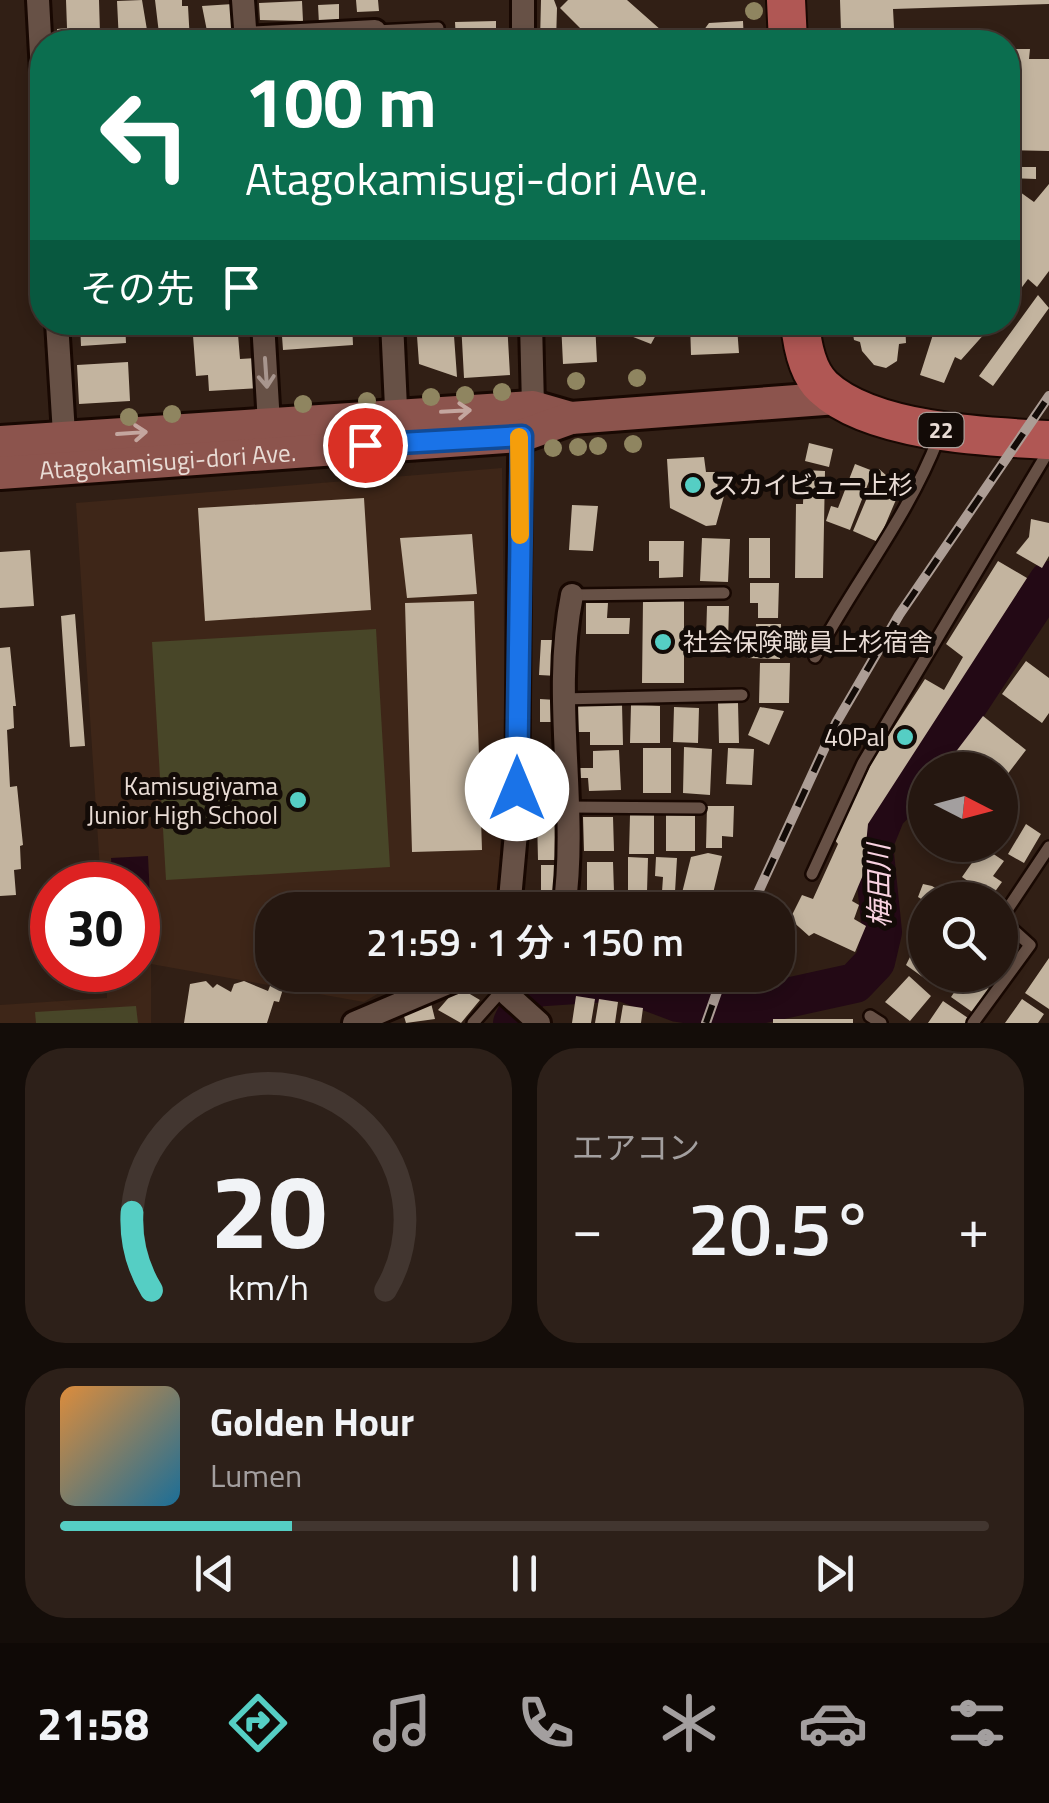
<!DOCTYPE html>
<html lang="ja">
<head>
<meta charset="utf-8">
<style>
  body { margin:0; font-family:"Titillium Web","Noto Sans JP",sans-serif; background:#2d2019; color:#f1f3f6; height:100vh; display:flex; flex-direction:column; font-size:38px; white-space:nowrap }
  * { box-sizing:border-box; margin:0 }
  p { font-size:32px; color:#a39f9f }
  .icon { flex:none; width:55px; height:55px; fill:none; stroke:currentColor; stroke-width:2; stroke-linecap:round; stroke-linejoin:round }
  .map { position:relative; height:1023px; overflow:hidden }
  .panel { display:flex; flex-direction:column; gap:25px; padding:25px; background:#140d09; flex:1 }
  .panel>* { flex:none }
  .guide { position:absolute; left:30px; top:30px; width:990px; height:305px; border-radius:40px; box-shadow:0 5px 15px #0003,0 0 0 2px #423630; background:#0b6e4f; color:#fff; overflow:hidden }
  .needle { width:65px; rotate:96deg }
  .buttons { position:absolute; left:908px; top:752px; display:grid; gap:20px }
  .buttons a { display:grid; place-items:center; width:110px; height:110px; border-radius:50%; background:#251710; box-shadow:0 5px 15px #0003,0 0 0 2px #423630; font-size:50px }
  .speed { position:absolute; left:30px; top:862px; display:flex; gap:20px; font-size:50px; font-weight:700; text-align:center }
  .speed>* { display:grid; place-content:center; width:130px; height:130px; border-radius:50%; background:#251710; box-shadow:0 5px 15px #0003,0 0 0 2px #423630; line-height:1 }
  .speed .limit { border:15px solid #d22; background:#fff; color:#111 }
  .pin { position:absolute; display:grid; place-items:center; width:85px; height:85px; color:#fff; margin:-42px; border:5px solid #fff; border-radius:50%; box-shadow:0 2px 10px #0007 }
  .me { position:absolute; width:110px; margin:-55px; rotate:0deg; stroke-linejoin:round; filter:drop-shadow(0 0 8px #0008) }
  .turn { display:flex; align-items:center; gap:35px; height:210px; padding:0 50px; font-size:45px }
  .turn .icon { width:130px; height:130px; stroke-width:2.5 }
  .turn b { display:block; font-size:70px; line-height:85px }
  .then { display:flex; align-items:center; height:95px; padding:0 50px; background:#0003; gap:20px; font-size:38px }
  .big { font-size:75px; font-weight:600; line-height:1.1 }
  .panel .tile { flex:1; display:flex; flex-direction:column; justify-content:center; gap:15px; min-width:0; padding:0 35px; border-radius:40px; background:#2d2019 }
  .panel .dial { align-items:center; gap:0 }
  .dial svg { height:260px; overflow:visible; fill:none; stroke:#423630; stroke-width:7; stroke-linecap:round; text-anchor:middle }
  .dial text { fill:#f1f3f6; stroke:none }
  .song { display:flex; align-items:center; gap:30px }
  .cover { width:120px; height:120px; border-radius:15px; background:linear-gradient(135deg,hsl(30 70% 55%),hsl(200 70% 35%)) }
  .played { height:10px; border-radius:5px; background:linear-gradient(90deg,#55cec4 25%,#423630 25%) }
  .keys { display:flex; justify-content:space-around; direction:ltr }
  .heat { display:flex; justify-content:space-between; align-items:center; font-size:55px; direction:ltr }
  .panel .tiles { flex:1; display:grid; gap:25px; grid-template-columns:1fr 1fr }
  .tile:last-child { grid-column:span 2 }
  .trip { position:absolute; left:255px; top:892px; width:540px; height:100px; border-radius:40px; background:#251710; box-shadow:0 5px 15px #0003,0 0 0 2px #423630; font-weight:600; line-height:100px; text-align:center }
  .tab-bar { display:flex; height:160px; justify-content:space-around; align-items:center; background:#0f0906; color:#a39f9f }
  .tab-bar .icon { width:70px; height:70px }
  .tab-bar .on { color:#55cec4 }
  .tab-bar b { font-size:45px; color:#f1f3f6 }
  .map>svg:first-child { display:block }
</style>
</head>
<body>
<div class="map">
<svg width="1049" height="1023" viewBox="0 0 1049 1023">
  <rect width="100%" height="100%" fill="#311f15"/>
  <!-- built -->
  <path fill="#3e2618" d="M502,468l3,247 -7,195h-226v65h137l-45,27 -213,-38v59h-151v-18l107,-7 -1,-28h32v-85h-37l-25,-382z"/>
  <!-- green -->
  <path fill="#484628" d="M376,629l14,238 -224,13 -14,-238z
    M136,1006l2,17h-102l-1,-11z"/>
  <!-- water -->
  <path fill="#230915" d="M148,856l4,84 -14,1v-56h-25l-2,-27z"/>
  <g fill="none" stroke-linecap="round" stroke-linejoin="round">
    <!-- stream -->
    <path stroke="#230915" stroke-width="6" d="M526,975l4,12"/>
    <!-- river -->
    <path stroke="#230915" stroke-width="40" d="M513,1023l17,-36 92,-6 56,21 54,8 123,-27 20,-21 7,-30 -9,-88 13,-32 32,-32 131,-199"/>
  </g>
  <!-- building -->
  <path fill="#c3b49f" d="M66,0h33l1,34h-6v8l-37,-2v-11l10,-1z
    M142,0l7,42h-30l-2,-41z
    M155,0h27v6h6l2,36h-30z
    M356,0h22l1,11 -22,1z
    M541,0h13l3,8 -1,34h-16z
    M568,0h59l43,38 -4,4h-95l11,-12 -22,-22z
    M840,0h209v4l-156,5 1,19 -53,3z
    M302,1l1,20 -43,-1 -1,-17z
    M233,4l2,35 -26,2 -7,-35z
    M339,4v19l-20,1 -1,-19z
    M496,21v7h13v14h-53l-1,-20z
    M743,21l1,21h-49l14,-19z
    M1010,49h20l-1,10h20v92l-41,-1z
    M1008,167h28v12l-28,-1z
    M1049,184v87l-12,16 -9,-8 -20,27v-97l12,-17 14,10z
    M1038,295l11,13 -56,78 -14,-10z
    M80,322h45l1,21 -45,3z
    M192,322h45l3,37 17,-1 3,30 -51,3 -1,-16 -12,1z
    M281,322h71l1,23 -70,5z
    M416,322h37l4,55 -38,-13z
    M461,322h46l3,53 -46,3z
    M561,322h34l2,40 -34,2z
    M622,322h41l-12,22 -33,-13z
    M690,322h68v5h-21l2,26 -48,2z
    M851,322h54l1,21 -7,1 -2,17 -11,7 -12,-3 -12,-14 -2,-9 -6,-2z
    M937,322h58l-34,38 -6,-3 -11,26 -24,-8z
    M128,362l2,39 -51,3 -2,-39z
    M809,443l24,6 -4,18 -24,-6z
    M704,457l2,15h9l4,21 5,3 -8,29 -10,1 -36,-18 -3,-49z
    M855,464l18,7 -23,59 -24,-9 5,-15 7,2z
    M879,469l16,14 -4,9 7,3 -20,47 -25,-11z
    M804,470l21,1 -2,107h-28l1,-74h7z
    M364,498l7,112 -166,11 -7,-113z
    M572,505l26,1 -5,45 -24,-1z
    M1031,519l18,4v33l-7,12 -26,-15 13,-16z
    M472,534l5,60 -70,4 -7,-60z
    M702,538l28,1 -2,43 -28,-1z
    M749,538h21v40h-21z
    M649,541h35l-1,36 -24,1v-17h-10z
    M30,550l4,56 -34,2v-56z
    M998,561l29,17 -159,246 -5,51 -11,26 7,4 -5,14 12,7 -11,26 -41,-19 -5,3 -19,-17 12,-24 11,4 25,-55 -4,-5 40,-81 51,-79 19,11 19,-33 -17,-13z
    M750,583h29l-1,35h-20v-15h-8z
    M643,600l41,1v82h-42z
    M474,601l8,249 -70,2 -7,-249z
    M586,603h22l-1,15h23l-1,16h-43z
    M707,606h22l-1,35 -22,-1z
    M75,614l10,132 -15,1 -9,-131z
    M756,624h25l-1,35 -33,-1v-15h9z
    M541,640h16v36l-18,-1z
    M10,647l6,59h-3l1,22 -7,2 3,57 7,-1 6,59 -3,1 1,23 -7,1 2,25 -16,1v-248z
    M1026,661l23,17v35l-7,10 -40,-29z
    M760,663h30l-1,40h-30z
    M540,699l16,1v22h-16z
    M718,703h20l1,40h-20z
    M578,704h44l1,41h-33v-13h-12z
    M631,705l29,1v37h-30z
    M674,707l25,1 -1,35 -25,-1z
    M760,707l24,4 -15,34 -21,-10z
    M983,716l43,34 -26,34v-14h-58z
    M684,747l28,2 -2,46 -27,-2z
    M643,748h28v45h-28z
    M728,748l26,1 -2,36 -26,-1z
    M619,750l2,40 -32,1 -1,-13h-9l-1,-10h15v-17z
    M707,806h27l-1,31 -11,-1v12h-16z
    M1002,806l15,10 -17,24v-32z
    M630,815h24v39h-25z
    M666,815h29v36h-29z
    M583,817h30l1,34h-30z
    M537,818h18l1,42h-18z
    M1026,824l15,10 -17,29 -16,-9z
    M983,847l21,14 -11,15 9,6 -11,15 -29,-20z
    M708,853l14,3 -13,54 -30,-5 12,-48z
    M628,857l20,1 -1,34 -19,-1z
    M656,857l21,1 -2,34h-13l1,-15 -8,-1z
    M587,862h26l1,30h-27z
    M541,865h15l-1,25h-14z
    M923,884l9,2 24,14h-33l-5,-3z
    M925,927v48h11l-5,8 -25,-18z
    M1000,929l23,16 -25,36 -9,-6h11z
    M1049,958v51l-24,-16z
    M966,975l29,16 -17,25 -27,-19z
    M909,976l22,20 -21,25 -25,-19z
    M206,981l7,7 4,-4 14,8 3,-8 10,-3 24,10 2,-5 13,3 -4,13 -5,-1 -7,22h-83l6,-39z
    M458,987l22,13 -19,23 -23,-13z
    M576,996l19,3 -4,24h-19z
    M599,999l19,3 -3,21h-20z
    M1022,999l22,15 -6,9h-33z
    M943,1001l28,19 -2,3h-41z
    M431,1003l4,16 -29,4 -3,-10z
    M623,1005l20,3 -2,15h-21z
    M773,1019h80v4h-80z"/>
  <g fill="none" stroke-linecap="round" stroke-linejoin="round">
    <!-- lane casing -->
    <g stroke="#180802" stroke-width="16">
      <path id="lane" d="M375,31l63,-3
        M572,595l152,-2
        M815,657c39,-74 93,-140 123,-218
        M561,699l181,-4
        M566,807l134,1
        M812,874l51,-111 186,-313
        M565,907l22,3
        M940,979l3,-4
        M870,1016l11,7
        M473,1023l31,-35
        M973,1023l57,-78 -29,-26 48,-72"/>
    </g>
    <!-- street casing -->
    <g stroke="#180802" stroke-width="28">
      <path id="street" d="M38,0l4,72
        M243,0l3,42
        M246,38l129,-7 1,11
        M523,42v-42
        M57,322l8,128
        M263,322l6,102
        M392,322l5,107
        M509,910l8,-88 3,-360 1,-26 12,-29 -2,-85
        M564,910c15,-104 -13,-210 8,-315
        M504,975l4,20 31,28
        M354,1023l113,-48"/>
    </g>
    <!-- secondary casing -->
    <g stroke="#180802" stroke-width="38">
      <g id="secondary">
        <path d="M0,442l533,-35 38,11"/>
        <path id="s1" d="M0,473l521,-37 50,-18 266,-20"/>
      </g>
    </g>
    <!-- primary casing -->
    <g stroke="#180802" stroke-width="42">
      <path id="primary" d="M786,0l2,42
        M800,322c2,23 7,50 23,65 48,45 163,50 226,53"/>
    </g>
    <!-- lane -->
    <use href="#lane" stroke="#675146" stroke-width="11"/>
    <!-- street -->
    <use href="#street" stroke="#675146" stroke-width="22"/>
    <!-- secondary -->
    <use href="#secondary" stroke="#8c544d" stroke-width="32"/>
    <!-- primary -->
    <use href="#primary" stroke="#b05754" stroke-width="38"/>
    <!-- rail casing -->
    <g stroke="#ac9d95" stroke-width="10">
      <path id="rail" d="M750,910l86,-187 63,-108 150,-219
        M706,1023l17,-48"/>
    </g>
    <!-- rail -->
    <use href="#rail" stroke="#130b07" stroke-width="6" stroke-dasharray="19" stroke-linecap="butt"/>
  </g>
  <!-- trees -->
  <g fill="#8f8560">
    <circle cx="754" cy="11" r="9"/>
    <circle cx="637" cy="378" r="9"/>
    <circle cx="576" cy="381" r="9"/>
    <circle cx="502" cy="392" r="9"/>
    <circle cx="465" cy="395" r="9"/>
    <circle cx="431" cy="397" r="9"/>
    <circle cx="367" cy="401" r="9"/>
    <circle cx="303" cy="404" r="9"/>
    <circle cx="172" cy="414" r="9"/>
    <circle cx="129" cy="417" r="9"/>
    <circle cx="633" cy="444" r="9"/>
    <circle cx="598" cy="446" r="9"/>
    <circle cx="578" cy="447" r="9"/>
    <circle cx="553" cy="448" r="9"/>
  </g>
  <!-- one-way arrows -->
  <defs><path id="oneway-shaft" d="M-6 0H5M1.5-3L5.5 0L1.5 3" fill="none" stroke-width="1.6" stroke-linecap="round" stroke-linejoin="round" transform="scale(2.5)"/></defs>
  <use stroke="#a8968e" href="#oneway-shaft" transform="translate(266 373) rotate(86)"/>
  <g stroke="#c4a69f">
    <use href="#oneway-shaft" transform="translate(456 411) rotate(-3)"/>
    <use href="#oneway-shaft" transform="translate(132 433) rotate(-4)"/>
  </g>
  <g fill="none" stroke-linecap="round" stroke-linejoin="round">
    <!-- route casing -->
    <g stroke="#114b97" stroke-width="25">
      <path id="route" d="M365,445l157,-9 -5,353"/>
    </g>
    <!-- route -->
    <use href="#route" stroke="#1a73e8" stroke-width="18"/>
    <!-- slow -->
    <path stroke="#f59e0b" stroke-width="18" d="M519,437l1,98"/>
  </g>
  <!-- markers -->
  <g fill="#55cec4" stroke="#130b07" stroke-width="4">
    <circle cx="693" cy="485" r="10"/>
    <circle cx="663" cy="642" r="10"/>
    <circle cx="905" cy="737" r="10"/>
    <circle cx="298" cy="800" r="10"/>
  </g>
  <g text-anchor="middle" stroke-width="10" stroke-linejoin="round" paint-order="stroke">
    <!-- shield labels -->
    <rect fill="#130b07" stroke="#a99d97" stroke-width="2.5" x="918.5" y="413" width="45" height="34" rx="8"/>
    <g font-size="22" font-weight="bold" fill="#e9dcd5">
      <text x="941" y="438">22</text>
    </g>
    <!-- street labels -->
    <g font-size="25" fill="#e9dcd5" stroke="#130b07">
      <text dy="9" stroke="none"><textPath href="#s1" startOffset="168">Atagokamisugi-dori Ave.</textPath></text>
    </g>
    <!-- poi labels -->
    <g font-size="25" fill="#e9dcd5" stroke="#130b07" text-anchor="start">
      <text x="713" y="494">スカイビュー上杉</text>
      <text x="683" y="651">社会保険職員上杉宿舎</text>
      <text x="885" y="746" text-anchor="end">40Pal</text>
      <text x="278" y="795" text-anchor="end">Kamisugiyama<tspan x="278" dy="29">Junior High School</tspan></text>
    </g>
    <!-- water labels -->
    <g font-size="28" font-style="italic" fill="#f9d3e1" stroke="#130b07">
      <text transform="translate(879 886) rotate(-91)" y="10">梅田川</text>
    </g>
  </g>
</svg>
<div class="buttons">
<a><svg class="needle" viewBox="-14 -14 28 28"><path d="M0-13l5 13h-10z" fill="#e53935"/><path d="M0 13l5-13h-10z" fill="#a39f9f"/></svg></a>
<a><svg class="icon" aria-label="search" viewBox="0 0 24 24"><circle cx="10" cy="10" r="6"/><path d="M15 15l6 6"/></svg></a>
</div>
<div class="speed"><div class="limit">30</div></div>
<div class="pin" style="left:365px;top:445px;background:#d93025"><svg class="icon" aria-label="arrive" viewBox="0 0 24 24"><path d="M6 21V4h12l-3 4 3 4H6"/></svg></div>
<svg class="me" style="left:517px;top:789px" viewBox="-20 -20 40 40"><circle r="19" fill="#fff"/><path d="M0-13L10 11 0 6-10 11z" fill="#1a73e8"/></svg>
<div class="trip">21:59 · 1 分 · 150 m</div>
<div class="guide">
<div class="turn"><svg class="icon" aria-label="left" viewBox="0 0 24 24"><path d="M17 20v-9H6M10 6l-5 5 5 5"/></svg><div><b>100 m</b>Atagokamisugi-dori Ave.</div></div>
<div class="then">その先<svg class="icon" aria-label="arrive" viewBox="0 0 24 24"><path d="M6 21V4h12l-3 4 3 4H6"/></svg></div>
</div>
</div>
<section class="panel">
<div class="tiles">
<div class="tile dial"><svg viewBox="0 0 100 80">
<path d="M14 69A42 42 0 1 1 86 69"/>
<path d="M14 69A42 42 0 0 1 8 45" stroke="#55cec4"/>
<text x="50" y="56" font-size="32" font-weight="700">20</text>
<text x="50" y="72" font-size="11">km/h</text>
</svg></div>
<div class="tile"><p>エアコン</p>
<div class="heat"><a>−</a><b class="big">20.5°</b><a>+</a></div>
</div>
<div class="tile">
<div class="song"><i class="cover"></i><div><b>Golden Hour</b><p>Lumen</p></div></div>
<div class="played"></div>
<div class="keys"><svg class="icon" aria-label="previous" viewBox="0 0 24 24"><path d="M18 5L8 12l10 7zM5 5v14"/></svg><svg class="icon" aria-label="pause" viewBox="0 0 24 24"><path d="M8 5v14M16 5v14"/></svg><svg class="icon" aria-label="next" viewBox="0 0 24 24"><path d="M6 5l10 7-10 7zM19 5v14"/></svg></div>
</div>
</div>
</section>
<nav class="tab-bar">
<b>21:58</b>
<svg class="icon on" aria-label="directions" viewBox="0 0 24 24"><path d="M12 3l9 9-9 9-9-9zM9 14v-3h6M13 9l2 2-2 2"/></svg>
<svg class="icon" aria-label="music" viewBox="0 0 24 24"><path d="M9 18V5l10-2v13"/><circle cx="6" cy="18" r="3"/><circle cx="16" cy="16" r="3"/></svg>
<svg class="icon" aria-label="phone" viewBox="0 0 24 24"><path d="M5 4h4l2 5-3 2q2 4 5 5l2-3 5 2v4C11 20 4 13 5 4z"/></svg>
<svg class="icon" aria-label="climate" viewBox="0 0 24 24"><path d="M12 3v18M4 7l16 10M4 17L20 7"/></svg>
<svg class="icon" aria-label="car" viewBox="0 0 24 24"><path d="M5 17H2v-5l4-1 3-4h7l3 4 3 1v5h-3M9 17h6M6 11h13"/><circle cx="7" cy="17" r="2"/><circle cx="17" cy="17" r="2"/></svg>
<svg class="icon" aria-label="filters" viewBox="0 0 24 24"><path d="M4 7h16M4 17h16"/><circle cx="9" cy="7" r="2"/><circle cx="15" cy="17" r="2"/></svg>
</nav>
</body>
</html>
